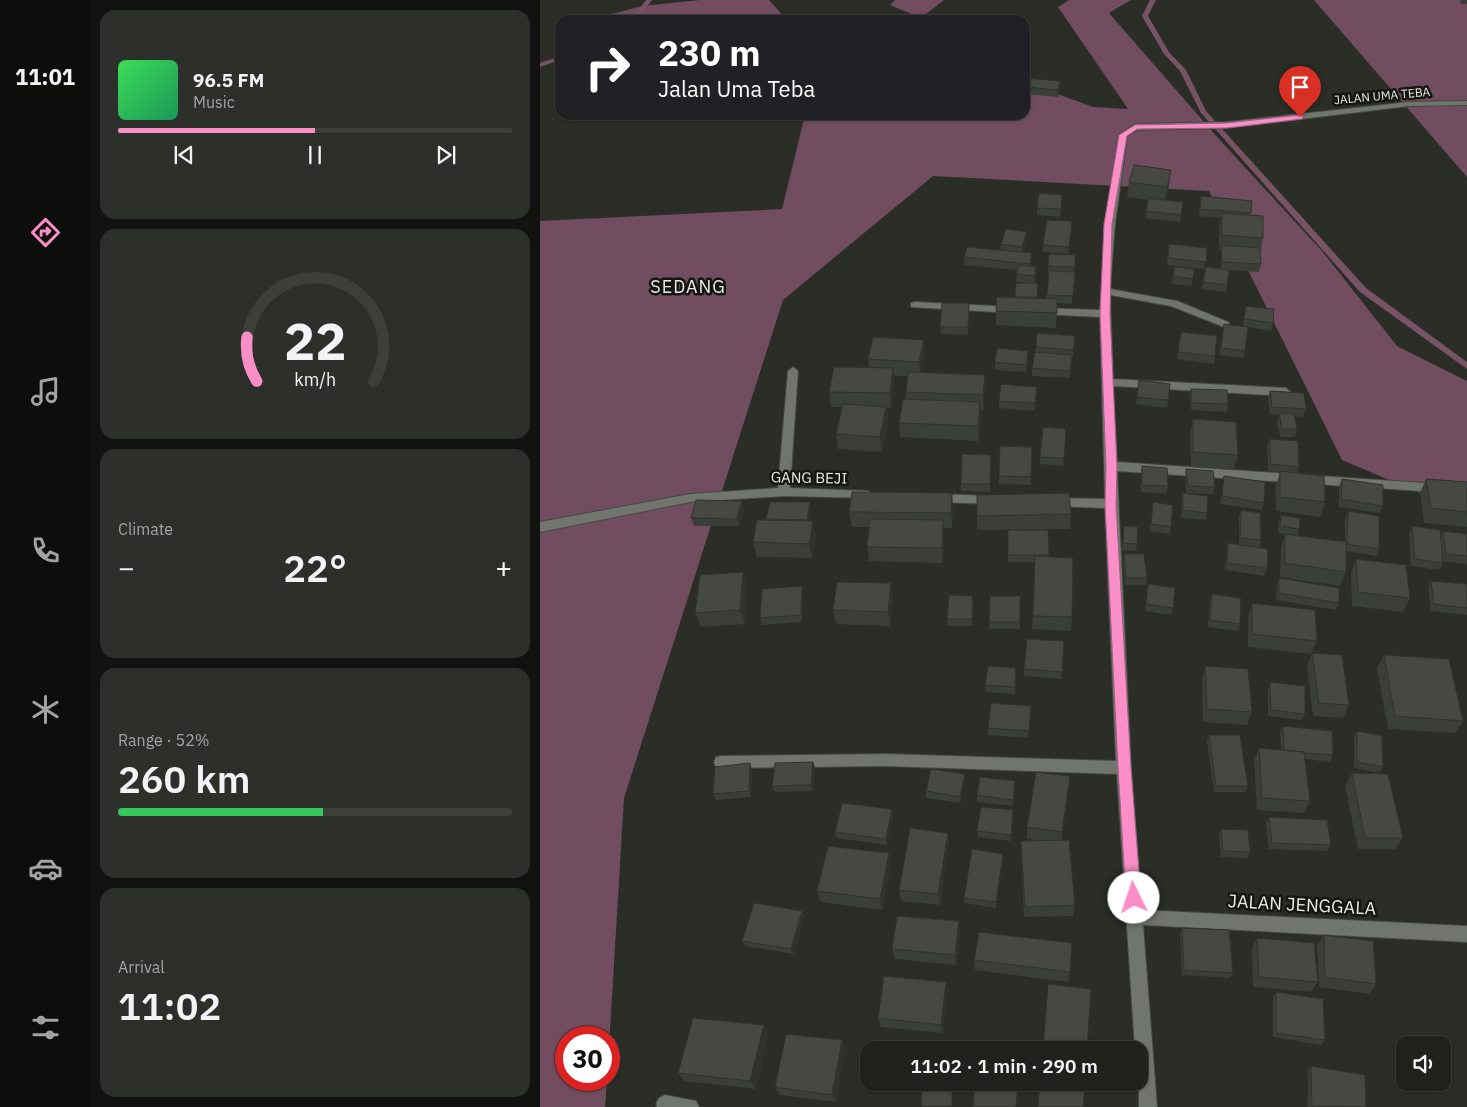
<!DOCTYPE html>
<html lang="en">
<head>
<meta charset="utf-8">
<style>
  body { margin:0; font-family:"IBM Plex Sans",sans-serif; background:#2d2f2a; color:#f1f3f6; height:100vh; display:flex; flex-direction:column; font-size:19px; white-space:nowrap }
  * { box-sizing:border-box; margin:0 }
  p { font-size:16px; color:#a2a4a4 }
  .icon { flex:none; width:28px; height:28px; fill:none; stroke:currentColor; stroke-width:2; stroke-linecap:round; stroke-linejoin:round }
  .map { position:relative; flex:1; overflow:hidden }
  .panel { display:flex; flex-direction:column; gap:10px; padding:10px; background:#121310; width:450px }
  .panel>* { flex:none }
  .banner { position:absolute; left:15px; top:15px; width:475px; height:105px; border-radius:15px; box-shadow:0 1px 4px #0004,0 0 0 1px #3d3f3b; background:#202124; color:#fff; overflow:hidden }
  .fabs { position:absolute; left:856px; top:1036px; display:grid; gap:10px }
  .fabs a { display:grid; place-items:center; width:55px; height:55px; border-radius:10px; background:#20221d; box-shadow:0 1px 4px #0004,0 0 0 1px #3d3f3b; font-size:25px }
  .speed { position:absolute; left:15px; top:1026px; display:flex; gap:10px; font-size:25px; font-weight:700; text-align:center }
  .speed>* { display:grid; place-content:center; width:65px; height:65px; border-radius:50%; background:#20221d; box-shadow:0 1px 4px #0004,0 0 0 1px #3d3f3b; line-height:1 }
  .speed .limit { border:8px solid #d22; background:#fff; color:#111 }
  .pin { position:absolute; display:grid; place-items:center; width:42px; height:42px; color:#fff; margin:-51px -21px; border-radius:50% 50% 50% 0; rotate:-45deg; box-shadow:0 0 5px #0007 }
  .pin .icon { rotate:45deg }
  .me { position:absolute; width:55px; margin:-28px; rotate:356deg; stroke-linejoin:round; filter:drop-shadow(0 0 4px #0008) }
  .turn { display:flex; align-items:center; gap:18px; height:105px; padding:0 20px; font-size:22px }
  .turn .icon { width:65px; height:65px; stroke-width:2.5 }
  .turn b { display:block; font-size:35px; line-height:42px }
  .big { font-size:38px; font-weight:600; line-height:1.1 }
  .panel .card { flex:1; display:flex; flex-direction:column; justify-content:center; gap:8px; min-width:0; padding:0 18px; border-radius:15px; background:#2d2f2a }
  .panel .dial { align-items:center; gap:0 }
  .dial svg { height:130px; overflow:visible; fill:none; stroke:#3d3f3b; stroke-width:7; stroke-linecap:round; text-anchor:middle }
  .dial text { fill:#f1f3f6; stroke:none }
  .song { display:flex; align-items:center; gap:15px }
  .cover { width:60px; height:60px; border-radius:8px; background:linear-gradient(135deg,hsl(130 70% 55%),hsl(150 70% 35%)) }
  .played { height:5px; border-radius:2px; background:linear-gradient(90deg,#fa8fc8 50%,#3d3f3b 50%) }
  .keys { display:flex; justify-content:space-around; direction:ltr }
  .heat { display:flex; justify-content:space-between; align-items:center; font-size:28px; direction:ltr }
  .charge { height:8px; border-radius:4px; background:linear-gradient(90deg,#34c759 52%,#3d3f3b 0) }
  .trip { position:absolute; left:320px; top:1041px; width:288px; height:50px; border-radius:15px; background:#20221d; box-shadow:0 1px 4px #0004,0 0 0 1px #3d3f3b; font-weight:600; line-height:50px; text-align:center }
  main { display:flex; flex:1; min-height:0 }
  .tabs { display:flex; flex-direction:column; width:90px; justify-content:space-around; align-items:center; background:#0d0e0c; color:#a2a4a4 }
  .tabs .icon { width:35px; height:35px }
  .tabs .selected { color:#fa8fc8 }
  .tabs b { font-size:22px; color:#f1f3f6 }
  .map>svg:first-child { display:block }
</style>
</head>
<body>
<main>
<nav class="tabs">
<b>11:01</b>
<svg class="icon selected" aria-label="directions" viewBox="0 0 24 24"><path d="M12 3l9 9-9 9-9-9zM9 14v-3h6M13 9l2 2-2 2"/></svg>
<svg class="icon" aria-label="music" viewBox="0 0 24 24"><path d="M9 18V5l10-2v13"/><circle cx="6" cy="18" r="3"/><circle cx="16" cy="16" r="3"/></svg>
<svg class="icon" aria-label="phone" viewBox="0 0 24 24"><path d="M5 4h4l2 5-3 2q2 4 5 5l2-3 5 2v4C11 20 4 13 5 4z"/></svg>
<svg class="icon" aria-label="climate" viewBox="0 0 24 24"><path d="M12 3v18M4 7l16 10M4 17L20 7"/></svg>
<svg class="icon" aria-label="car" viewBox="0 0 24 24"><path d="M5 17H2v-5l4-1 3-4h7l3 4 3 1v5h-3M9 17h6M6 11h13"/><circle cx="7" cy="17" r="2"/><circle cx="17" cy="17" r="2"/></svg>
<svg class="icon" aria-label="filters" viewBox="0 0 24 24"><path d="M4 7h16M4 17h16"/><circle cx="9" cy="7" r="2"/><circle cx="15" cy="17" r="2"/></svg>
</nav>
<section class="panel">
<div class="card">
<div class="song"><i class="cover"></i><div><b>96.5 FM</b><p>Music</p></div></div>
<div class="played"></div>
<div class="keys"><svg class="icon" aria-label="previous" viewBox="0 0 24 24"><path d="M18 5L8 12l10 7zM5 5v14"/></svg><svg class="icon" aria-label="pause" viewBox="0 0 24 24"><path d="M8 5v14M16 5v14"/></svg><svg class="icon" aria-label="next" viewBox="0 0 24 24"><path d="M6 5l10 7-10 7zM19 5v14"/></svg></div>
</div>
<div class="card dial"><svg viewBox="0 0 100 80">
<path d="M14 69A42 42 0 1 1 86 69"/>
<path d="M14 69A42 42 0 0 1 8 42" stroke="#fa8fc8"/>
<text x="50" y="56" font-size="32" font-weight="700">22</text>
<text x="50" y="72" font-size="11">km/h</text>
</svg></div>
<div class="card"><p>Climate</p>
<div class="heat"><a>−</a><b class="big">22°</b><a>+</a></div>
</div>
<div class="card"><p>Range · 52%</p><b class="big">260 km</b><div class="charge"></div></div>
<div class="card"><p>Arrival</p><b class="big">11:02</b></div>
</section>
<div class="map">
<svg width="927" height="1107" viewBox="0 0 927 1107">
  <rect width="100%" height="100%" fill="#2a2e27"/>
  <!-- forest -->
  <path fill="#724c5f" d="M160,0h69l18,20h-169l-6,-6 30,-8z
    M355,0h49l-23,18 -31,-13z
    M529,0h62l-22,13 109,125 104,113 75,95 70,35v132l-125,-53 -133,-269 -276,-15 -150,124 -159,498 -15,249v-9h-43v42h41l-2,27h-65v-886l242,-12 22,-90 -24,-4h245v-31l11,2 57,21 35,2 -70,-102z
    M774,0h153v177z"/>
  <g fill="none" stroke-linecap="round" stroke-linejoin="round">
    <!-- stream -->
    <path fill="#785265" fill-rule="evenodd" d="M106,0h6l-15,20h-6z
      M610,0h6l-8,16 21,36 17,18 20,41 160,177 101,74v7l-107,-77 -159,-179 -21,-42 -16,-17 -22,-38z
      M20,56v4l-20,7v-4z"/>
    <!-- minor casing -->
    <g stroke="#454943" stroke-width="2">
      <path id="minor" d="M927,101v4l-58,1 -182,22 -90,2 -10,6 -12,88 -5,65 67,12 51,21 1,2 -5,3 -53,-21 -61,-11 3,84 173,9 5,4 -5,4 -173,-10 4,76 350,24v8l-350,-23 14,297 11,142 325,16v16l-324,-17 14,182h-18v-57h-4l-18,-276 -231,-8 -165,2 -5,-1 -2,-5 2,-5 5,-1 165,-2 230,7 -11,-253 -52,-2 -6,-4 6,-4 52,1 -5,-182 -60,-3 -5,-3 5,-3 60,2 5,-86 14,-89 16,-11 92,-2 182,-20z
        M375,302l98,5 5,3 -5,3 -102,-6v-4z
        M253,367l5,4 -8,117 78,3 6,4 -2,3 -88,-2 -94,6 -150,30v-10l150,-28 88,-6 10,-117z
        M396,494l57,2 6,4 -6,4 -57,-2 -6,-4z
        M125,1095l31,6 3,6h-42l-1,-3 3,-6z"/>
    </g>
    <!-- minor -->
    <use href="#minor" fill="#70756d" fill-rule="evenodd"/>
  </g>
  <!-- wall -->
  <path fill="#3b3f39" d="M920,0h7v4h-6z
    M485,78l35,10 -2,9 -33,-3z
    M589,182l40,3 -4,15 18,2 -3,20 -35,-4 3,-18 -21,-3z
    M661,196l50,17v3l12,22 -3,15 1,11 -2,8 -30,-2 -3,22 -24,-3 4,-22 15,1v-18h-2v-22l2,-10 -22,-2z
    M522,202l-2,15 -23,-2v-7z
    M532,229l-4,25 -25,-2v-7z
    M487,239l-4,13 9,9 -1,5 5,1 -1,16h3l-1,15 9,1 3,-26h-1l1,-19 26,1 -3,49 -15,-1 -1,25 -60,-3v-14l19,-13 1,-15h16l-16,-1 1,-12 -53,-5v-8l37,-7v-6z
    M629,244l38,4 -3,21 -37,-4z
    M635,267l19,2 -2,17 -20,-2z
    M429,303l-1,32 -27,-1 -1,-7z
    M706,306l27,17 -2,8 -23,-4 -3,24 -1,7 -25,-3 5,-31 19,2z
    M641,332l34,24 -1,8 -37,-5z
    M534,344l-1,13h-1l-2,21 -38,-2v-8l4,-21z
    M488,351v7l-2,14 -31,-2v-8z
    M385,355l-4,17 64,3v14l-2,21h-2l-2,31 -79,-4 -1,-14 7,-24v-7l2,-16h-14l1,7 -4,25h-4l1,13 -6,31 -44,-3 -2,-15 6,-27h-11l-2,-15 40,-24 -1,-9z
    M599,380l31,4 -3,24 -31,-4z
    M497,387l-2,24 -36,-3v-7z
    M651,389l37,15 -1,8 -36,-2 -1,-14z
    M730,391l36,18 -3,8 -8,-1 2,13 -2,8h-15l-3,-16 2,-6 -9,-1 -2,-16z
    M653,419l45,36 -4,15 -43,-3 -1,-34z
    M526,429l-3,37 -23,-2v-7z
    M729,439l30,28 -2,6 28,29 -5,15 -44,-6v-25l4,-14 -12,-1 -1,-25z
    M492,447l-1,38 -32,-1v-8z
    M451,455l-1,37 -29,-1v-7z
    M602,466l26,20 -2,8 -25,-2v-18z
    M646,469l29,18 -2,7 -27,-1 -1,-16z
    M684,476l40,27 -2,7 -42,-6z
    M802,479l41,27 -3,7 -41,-6v-21z
    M886,479l41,3v45l-43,-4 -4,-30z
    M643,493l24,20 -1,7 -25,-2 1,-18z
    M437,495l94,19 -1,15 -93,1z
    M613,502l18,25 -1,7 -20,-3z
    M413,507l-1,21h-8v7l-1,28 -74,-2 -2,-14 3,-20h-18l-3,-15z
    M204,508l-5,18h-45l-3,-8z
    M271,510l-2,11 7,14 -4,23 -55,-1 -4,-15 14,-22 -1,-1z
    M701,510l20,30 -2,7 8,21 -3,8 -39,-6 2,-20 1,-7 11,1v-26z
    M808,511l31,38 -3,7 -30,-5v21l-6,14 -60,-9 1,-29 4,-14 -7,-1 1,-11 2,-7 18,14 -2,7 48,6v-23z
    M584,526l13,18 -1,7 -14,-1z
    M872,526l28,10 3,-5 24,3v30l-25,-3 1,2 -4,7 -28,-4 -2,-33z
    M468,530h40l1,27 23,60 -1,14 -39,-2 3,-67h-27z
    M584,554l23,24 -1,7h-21l-2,-24z
    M816,559l54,39 -7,14 -51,-6 -1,-33z
    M203,572l4,14 -2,38 -44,3 -6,-14z
    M739,578l60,25 -3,7 -60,-10 1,-15z
    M891,581l36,3v31l-36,-4 -3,-23z
    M608,584l25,24 -2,7 -26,-4z
    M263,593l-1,29 -40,3 -2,-7z
    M672,594l28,30 -2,7 -30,-4 2,-25z
    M450,596h30v33h-31z
    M353,597l-3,29 -54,-2 -3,-14z
    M433,603l-1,23h-24l-1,-7z
    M712,603l65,38 -6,13 -63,-7v-30z
    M524,641l-3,38 -37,-3v-7z
    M772,653l37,52 -6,13 -30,-2 -6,-50z
    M844,655l79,66 -8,12 -67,-4 -11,-61z
    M665,666l47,46 -5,13 -44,-3 -1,-42z
    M476,675l-1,19 -29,-2 -1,-7z
    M730,682l35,32 -3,6 -34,-4v-27z
    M491,706l-3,32 -40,-3v-7z
    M743,726l50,29 -3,7 -25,-3 5,42 -6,12 -47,-3 -3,-49 5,-13 22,2 -1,-17z
    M817,731l26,36 -4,6 -25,-5v-30z
    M669,735l39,51 -2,6h-32l-7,-50z
    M273,762l2,6 -2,23 -39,1 -2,-6z
    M212,770l-1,27 -35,3 -3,-6z
    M812,773l51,65 -8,11h-37l-13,-63z
    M530,776l-8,64 13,65 -2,11 -49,1 -3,-65v-11l15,-1 -9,-1v-12z
    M425,780l-5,23 -34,-5v-7z
    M475,788l-2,18 -36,-4v-7z
    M353,815l-6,30 -50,-7 -2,-6z
    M473,817l-2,24 -33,-4 -1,-6z
    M729,817l62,28 -4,6 -58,-2 -3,-26z
    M681,829l29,23 -2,6 -27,-1 -2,-22z
    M409,844l-9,61 -39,-4 -2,-11z
    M349,853l2,12 -9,45 -61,-8 -4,-11z
    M463,860l-7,48 -32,-5v-5z
    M262,911l2,5 -10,38 -49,-8 -3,-5z
    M642,928l51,45 -3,5 -48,-3 -2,-42z
    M420,932l-4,33 -61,-6 -3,-10z
    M784,935l52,49 -7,10 -50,-7 -2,-42z
    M717,938l61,44 -7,10 -58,-5 -1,-39z
    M434,960l96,12 -2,10 -93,-12z
    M407,992l-4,41 -62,-6 -3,-9z
    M736,992l49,48 -4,5 -48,-8v-40z
    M224,1025l5,9 -13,55 -71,-8 -7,-8z
    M302,1040l3,9 -9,53 -56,-7 -5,-8z
    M771,1066l55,41h-58v-37z"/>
  <!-- shaded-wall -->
  <path fill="#30332e" d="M520,81v7l-2,9v-7z
    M631,170l-2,15 -4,17 2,-15z
    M487,232v7l-5,15v-7z
    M492,253v8l-2,10v-7z
    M384,340l1,15 -4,22 -2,-15z
    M488,351v7l-2,14v-7z
    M353,368l2,15 -4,25 -1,-15z
    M445,375v14l-2,21v-15z
    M440,402l1,15 -2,24 -1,-15z
    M346,407l2,14 -6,31 -2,-15z
    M412,493l1,14 -1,21 -1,-15z
    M202,501l2,7 -5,18 -2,-7z
    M270,502l1,8 -3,17 -1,-7z
    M403,520l1,15 -1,28 -1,-15z
    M273,521l3,14 -4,23 -3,-14z
    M203,572l4,14 -2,38 -5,-14z
    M351,583l2,14 -3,29 -2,-14z
    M262,586l1,7 -1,29 -1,-7z
    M273,762l2,6 -2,23 -2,-6z
    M210,763l2,7 -1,27 -2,-6z
    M425,774v6l-5,23v-6z
    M530,776l-1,13 -8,55 1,-12z
    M352,809l1,6 -6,30 -1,-6z
    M408,833l1,11 -9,61 -2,-11z
    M349,853l2,12 -9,45 -2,-11z
    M463,854v6l-7,48v-6z
    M262,911l2,5 -10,38 -3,-5z
    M419,921l1,11 -4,33 -1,-10z
    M406,982l1,10 -4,41 -2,-8z
    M224,1025l5,9 -13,55 -6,-8z
    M302,1040l3,9 -9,53 -4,-7z"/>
  <!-- building -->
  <path fill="#454942" stroke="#30332e" d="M485,78l35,3 -2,9 -33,-3z
    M594,165l37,5 -4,17 -38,-5z
    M499,193l23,2 -1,14 -24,-1z
    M661,196l51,5 -1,12 -51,-4z
    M608,198l35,4 -2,13 -35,-4z
    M682,213l41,3v22l-42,-3z
    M507,220l25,1 -3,26 -26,-2z
    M466,229l21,3 -5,15 -21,-3z
    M629,244l38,4 -1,14 -38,-4z
    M681,245l39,3 1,16 -39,-2z
    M427,247l65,6 -2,11 -66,-7z
    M509,254l26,1v12l-27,-1z
    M478,265l18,2 -1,9 -19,-2z
    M635,267l19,2 -1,10 -20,-3z
    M666,267l23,3 -2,15 -24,-3z
    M509,271l26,1 -2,24 -26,-1z
    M476,283h22l-1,14h-22z
    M457,297l60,2v14l-61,-2z
    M402,303h27l-1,24h-28z
    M706,306l28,3 -1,14 -29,-4z
    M684,324l24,3 -3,24 -24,-3z
    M641,332l36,4 -2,20 -37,-4z
    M497,333l38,3 -2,14 -37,-3z
    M333,337l51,3 -5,22 -51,-3z
    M457,348l31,3 -2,14 -31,-3z
    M495,352l37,3 -2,16 -38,-3z
    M294,367l59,1 -3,25 -61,-1z
    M368,372l77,3 -2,20 -77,-3z
    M599,380l31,4 -2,16 -31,-3z
    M461,384l36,3 -2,16 -36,-2z
    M651,389l36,1 1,14 -36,-1z
    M730,391l34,2 2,16 -34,-2z
    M363,399l77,3 -2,24 -79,-3z
    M303,404l43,3 -6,30 -44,-3z
    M739,413l15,1 3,15h-15z
    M653,419l43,3 2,33 -45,-3z
    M503,427l23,2 -2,29 -24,-1z
    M729,439l29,2 1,26 -28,-3z
    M460,446l32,1 -1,30 -32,-1z
    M422,454l29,1 -1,29h-29z
    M602,466l25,2 1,18 -26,-1z
    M646,469l27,2 2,16 -27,-1z
    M740,471l44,5 1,26 -45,-5z
    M684,476l41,6 -1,21 -42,-7z
    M802,479l41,6v21l-42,-7z
    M886,479l41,3v30l-36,-4z
    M312,492l100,1 -1,20 -102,-1z
    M529,493l2,21 -94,2v-21z
    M643,493l25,3 -1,17 -24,-3z
    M156,500l46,1 -5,18 -46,-1z
    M230,502h40l-3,18 -41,-1z
    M613,502l20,3 -2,22 -20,-3z
    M701,510l19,3 1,27 -21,-2z
    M808,511l31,5v33l-32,-5z
    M741,515l19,3 -1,11 -19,-3z
    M330,519l73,1 -1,28 -75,-1z
    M217,520l56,1 -4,23 -56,-2z
    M584,526l14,1 -1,17 -14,-1z
    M872,526l28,4 3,33 -28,-4z
    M468,530h40l1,25h-41z
    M903,531l24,3v22l-21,-2z
    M745,534l61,8v30l-61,-9z
    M688,543l40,6 -1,19 -40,-5z
    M584,554h20l3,24h-21z
    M495,556l38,2 -1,59 -39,-1z
    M816,559l50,6 4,33 -52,-6z
    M203,572l-3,38 -45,3 5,-38z
    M739,578l60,10v15l-60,-10z
    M891,581l36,3v24l-33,-4z
    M297,582l54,1 -3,29 -55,-2z
    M608,584l27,4 -2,20 -27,-4z
    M262,586l-1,29 -41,3 2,-29z
    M672,594l29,4 -1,26 -30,-4z
    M409,595l24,1 -1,23h-25z
    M450,596h30v26h-31z
    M712,603l63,7 2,31 -65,-7z
    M487,639l37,2 -2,31 -38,-3z
    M772,653l30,2 7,50 -30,-2z
    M844,655l65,4 14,62 -68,-5z
    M448,666l28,2 -1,19 -30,-2z
    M665,666l43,3 4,43 -45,-3z
    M730,682l35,4v28l-34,-4z
    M451,703l40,3 -2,25 -41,-3z
    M743,726l49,5 1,24 -29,-2v-1l-20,-2z
    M817,731l25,5 1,31 -26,-5z
    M669,735h31l8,51h-32z
    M719,748l45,4 6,49 -48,-3z
    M273,762l-2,23 -39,1 3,-23z
    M210,763l-1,28 -36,3 2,-27z
    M391,769l34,5 -5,23 -34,-6z
    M496,772l34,4 -8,56 -35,-5z
    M812,773l36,1 15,64h-38z
    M440,777l35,4 -2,19 -36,-5z
    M302,803l50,6 -6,30 -51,-7z
    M441,807l32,3 -2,25 -34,-4z
    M729,817l58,3 4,25 -59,-2z
    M370,828l38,5 -10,61 -39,-4z
    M681,829l27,1 2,22 -27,-1z
    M529,840l6,65 -50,2 -4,-66z
    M288,846l61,7 -9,46 -63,-8z
    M432,849l31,5 -7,48 -32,-4z
    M214,903l48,8 -11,38 -49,-8z
    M357,916l62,5 -4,34 -63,-6z
    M642,928l47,2 4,43 -49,-3z
    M439,932l93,11 -2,29 -96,-12z
    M784,935l49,6 3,43 -51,-7z
    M717,938l57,5 4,39 -59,-5z
    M344,976l62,6 -5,43 -63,-7z
    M508,984l43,5 -4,61h-44z
    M736,992l47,7 2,41 -49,-7z
    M153,1018l71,7 -14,56 -72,-8z
    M246,1034l56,6 -10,55 -57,-8z
    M439,1040l41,5v5h-42z
    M771,1066l54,9 1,32 -54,-1z
    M382,1082h30v24l-31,1z
    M435,1082h43l-2,25h-43z
    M500,1082h45l-2,25h-45z"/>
  <!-- route -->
  <path fill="#fa8fc8" stroke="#a25d82" d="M760,115l4,2 -2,2 -75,9 -90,1 -10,7 -15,88 -2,90 7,152 -1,38 15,264 10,130 -2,5 -5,2 -5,-2 -3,-5 -8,-130 -13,-264 1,-38 -6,-152 4,-90 15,-89 16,-10 92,-2z"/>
  <g text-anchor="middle" stroke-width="5" stroke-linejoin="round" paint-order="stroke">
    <!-- far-street labels -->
    <g font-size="12" fill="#e8ebe6" stroke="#141612">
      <text transform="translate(842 96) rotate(-5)" y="4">JALAN UMA TEBA</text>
    </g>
    <!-- street labels -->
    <g font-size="15" fill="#e8ebe6" stroke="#141612">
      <text transform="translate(269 478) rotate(1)" y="5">GANG BEJI</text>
    </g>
    <!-- quarter labels -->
    <g font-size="18" letter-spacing="1" fill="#e8ebe6" stroke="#141612">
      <text x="148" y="293">SEDANG</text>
    </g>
    <!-- near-street labels -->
    <g font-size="18" fill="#e8ebe6" stroke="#141612">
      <text transform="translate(762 905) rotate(3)" y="6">JALAN JENGGALA</text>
    </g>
  </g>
</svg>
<div class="fabs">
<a><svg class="icon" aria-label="sound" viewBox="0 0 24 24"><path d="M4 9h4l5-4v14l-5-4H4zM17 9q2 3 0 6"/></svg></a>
</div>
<div class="speed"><div class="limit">30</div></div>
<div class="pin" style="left:760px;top:117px;background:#d93025"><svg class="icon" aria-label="arrive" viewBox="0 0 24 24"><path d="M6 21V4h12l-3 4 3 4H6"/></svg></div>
<svg class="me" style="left:594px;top:898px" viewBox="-20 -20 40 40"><circle r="19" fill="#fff"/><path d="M0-13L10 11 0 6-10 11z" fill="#fa8fc8"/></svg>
<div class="trip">11:02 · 1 min · 290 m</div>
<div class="banner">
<div class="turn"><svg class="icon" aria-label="right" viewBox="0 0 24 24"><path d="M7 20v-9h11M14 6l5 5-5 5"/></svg><div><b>230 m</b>Jalan Uma Teba</div></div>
</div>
</div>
</main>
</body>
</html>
